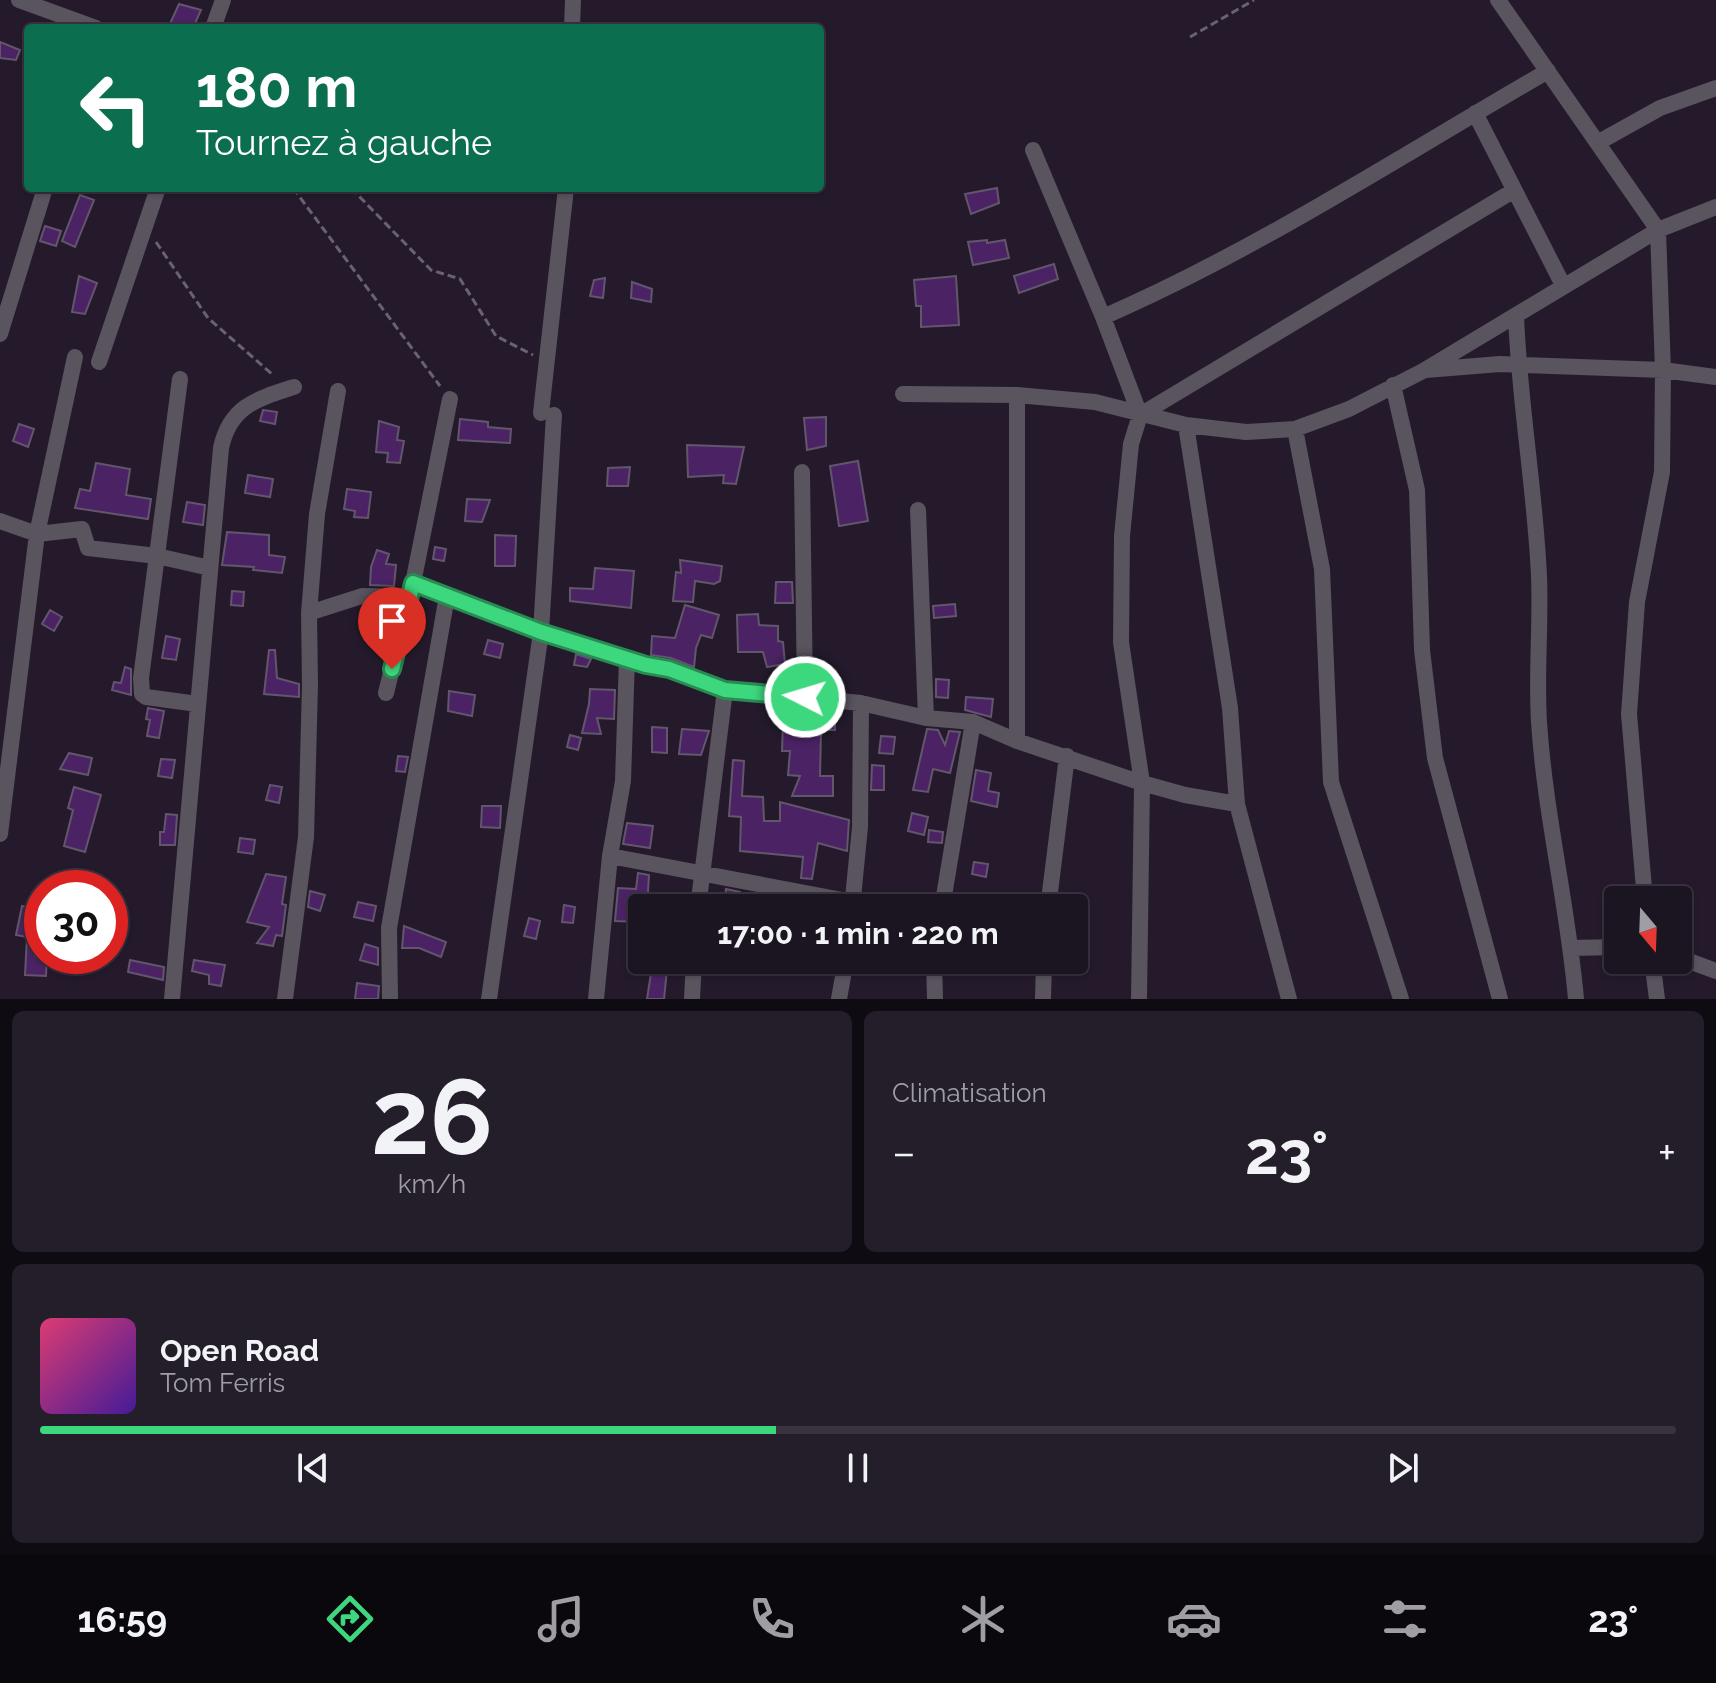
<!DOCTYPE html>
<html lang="fr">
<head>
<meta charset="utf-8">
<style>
  body { margin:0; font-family:Raleway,sans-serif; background:#241d2a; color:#f1f3f6; height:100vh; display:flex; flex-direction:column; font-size:30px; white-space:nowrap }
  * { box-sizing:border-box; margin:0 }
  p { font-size:26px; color:#a09ea5 }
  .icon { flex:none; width:44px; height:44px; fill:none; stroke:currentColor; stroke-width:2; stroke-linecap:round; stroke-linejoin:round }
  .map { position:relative; height:999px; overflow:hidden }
  .sheet { display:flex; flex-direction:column; gap:12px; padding:12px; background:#0f0b12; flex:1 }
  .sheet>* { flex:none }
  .guide { position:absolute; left:24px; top:24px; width:800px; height:168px; border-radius:8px; box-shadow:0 2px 6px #0004,0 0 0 2px #39333f; background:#0b6e4f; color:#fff; overflow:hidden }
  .needle { width:52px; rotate:161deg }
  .tools { position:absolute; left:1604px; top:886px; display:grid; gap:16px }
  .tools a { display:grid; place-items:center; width:88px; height:88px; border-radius:8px; background:#1b1421; box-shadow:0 2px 6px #0004,0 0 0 2px #39333f; font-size:40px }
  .speed { position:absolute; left:24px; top:870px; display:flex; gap:16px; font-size:40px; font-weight:700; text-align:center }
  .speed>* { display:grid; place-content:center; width:104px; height:104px; border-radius:50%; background:#1b1421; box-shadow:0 2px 6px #0004,0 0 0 2px #39333f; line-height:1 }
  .speed .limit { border:12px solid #d22; background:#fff; color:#111 }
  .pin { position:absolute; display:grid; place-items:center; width:68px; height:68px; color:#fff; margin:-82px -34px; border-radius:50% 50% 50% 0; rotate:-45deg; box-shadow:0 0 8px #0007 }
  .pin .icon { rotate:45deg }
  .me { position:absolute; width:88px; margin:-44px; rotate:275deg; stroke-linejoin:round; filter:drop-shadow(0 0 6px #0008) }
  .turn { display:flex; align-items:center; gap:28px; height:168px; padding:0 40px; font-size:36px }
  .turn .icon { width:104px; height:104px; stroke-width:2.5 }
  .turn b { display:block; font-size:56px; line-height:68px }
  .big { font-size:60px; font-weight:700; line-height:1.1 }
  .sheet .widget { flex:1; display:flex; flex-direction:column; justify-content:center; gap:12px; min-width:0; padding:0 28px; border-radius:12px; background:#241d2a }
  .sheet .dial { align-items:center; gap:0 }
  .dial b { font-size:104px; line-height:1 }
  .song { display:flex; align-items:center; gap:24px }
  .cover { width:96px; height:96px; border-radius:12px; background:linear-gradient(135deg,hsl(340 70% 55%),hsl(260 70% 35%)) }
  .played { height:8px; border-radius:4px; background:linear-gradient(90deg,#3dd77e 45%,#39333f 45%) }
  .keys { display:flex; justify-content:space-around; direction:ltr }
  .heat { display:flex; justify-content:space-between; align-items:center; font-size:44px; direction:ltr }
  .sheet .tiles { flex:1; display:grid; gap:12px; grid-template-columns:1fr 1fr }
  .widget:last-child { grid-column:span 2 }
  .trip { position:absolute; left:628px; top:894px; width:460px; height:80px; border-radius:8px; background:#1b1421; box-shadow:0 2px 6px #0004,0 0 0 2px #39333f; font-weight:700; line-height:80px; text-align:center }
  .dock { display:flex; height:128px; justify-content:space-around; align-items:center; background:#0b080d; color:#a09ea5 }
  .dock .icon { width:56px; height:56px }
  .dock .active { color:#3dd77e }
  .dock b { font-size:36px; color:#f1f3f6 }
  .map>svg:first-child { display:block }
</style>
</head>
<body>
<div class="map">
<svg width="1716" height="999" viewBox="0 0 1716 999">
  <rect width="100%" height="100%" fill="#241a2c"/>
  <!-- building -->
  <path fill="#4b2365" stroke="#61566b" stroke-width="2" d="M179,4l22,6 -8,18h-25z
    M0,42l20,8 -4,10 -16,-2z
    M997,188l2,15 -28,11 -6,-20z
    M80,195l14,5 -19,47 -13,-6z
    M45,226l16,5 -5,15 -16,-5z
    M987,240v3l18,-3 4,18 -36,7 -5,-23z
    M1054,264l4,15 -39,14 -5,-17z
    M79,276l18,7 -12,31 -13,-2z
    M956,276l3,49 -38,2v-21h-5l-2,-26z
    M605,278l-2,20 -13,-2 4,-16z
    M632,282l20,7 -1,13 -20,-4z
    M263,410l14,2 -2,12 -15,-3z
    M826,417v29l-19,4 -3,-32z
    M460,419l28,3v5l23,2 -1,14 -52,-3z
    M379,421l20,6 -2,13 7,1 -4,22 -13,-1 1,-9 -12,-1z
    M19,424l15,5 -6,18 -15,-6z
    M687,445l57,2 -8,37 -13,-1 1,-8 -36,2z
    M858,461l10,60 -29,5 -9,-60z
    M96,463l34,6 -4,26 25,4 -3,20 -73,-11 5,-19 10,2z
    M630,467l-2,19h-21l1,-18z
    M248,475l25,4 -3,18 -25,-4z
    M347,489l24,3 -3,26 -14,-1 1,-6 -11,-2z
    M467,499l23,1 -8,22 -17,-1z
    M187,502l18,3 -2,20 -20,-3z
    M227,532l42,3v20l16,2 -3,16 -29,-3 1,-3 -32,-2z
    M495,535l21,1 -1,30h-20z
    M435,547l11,2 -2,12 -11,-2z
    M377,550l12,4 -3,10 10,1 -2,21 -24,-1 1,-18z
    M680,560l42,6 -2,15 -6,3 -19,-3 -2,21 -20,-1 3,-29 5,1z
    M595,568l39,3 -3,37 -61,-7v-13l23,1z
    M776,582h16l1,21h-18z
    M232,591l12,1 -1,14 -12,-1z
    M955,604l1,12 -22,2 -1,-12z
    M685,605l34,10 -7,23 -11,-3 -5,13 -2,19 -23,-9 -20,-3 1,-19 23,2z
    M50,610l12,7 -8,14 -12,-7z
    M758,614l1,11 19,1v15l5,1 2,22 -18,3 -4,-15h-25l-1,-37z
    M166,636l14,3 -4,21 -14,-2z
    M488,640l15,4 -3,14 -16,-4z
    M269,650h6l2,28 22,6v13l-35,-3z
    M576,654l15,5 -4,8 -13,-2z
    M125,667l6,2v26l-19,-5 2,-8 7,1z
    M936,679l13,1 -1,18 -12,-1z
    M590,689l25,1 -1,29 -17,-1 4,16 -19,-1 7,-29z
    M449,691l26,4 -3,21 -24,-5z
    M966,697l27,2 -2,18 -26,-7z
    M148,708l16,3 -5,27 -12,-2 3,-16 -4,-1z
    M801,708l34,4v18h-14l-1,46h13v20h-41l8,-20 -12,-1 2,-24h-8l1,-29 18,2z
    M652,727l15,1v25l-15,-1z
    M682,729l27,2 -8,24 -22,-1z
    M927,729l11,1 7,15 4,-14 11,1 -10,41 -17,-4 -5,23 -15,-2z
    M570,735l11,3 -3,12 -11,-3z
    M881,736l14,1 -2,17 -14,-1z
    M69,753l23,5 -4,17 -28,-6z
    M398,756l10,1 -3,15 -9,-1z
    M161,759l14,1 -3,18 -14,-2z
    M733,760l11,1 -2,35 21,1 1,24h16v-19l69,18 -2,31 -29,-8 -6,36 -11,-1 2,-21 -63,-6 1,-34 -12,-1z
    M872,765l12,1v24h-13z
    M976,770l15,3 -3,18 11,2 -2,14 -26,-6z
    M270,785l12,2 -3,16 -13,-3z
    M74,787l27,8 -16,57 -21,-6 9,-36 -5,-2z
    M482,806h19l-1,22 -19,-1z
    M912,813l16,4 -4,18 -16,-4z
    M166,814l11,1 -2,30h-15v-13h4z
    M627,823l26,3 -3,22 -27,-4z
    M929,830l14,2 -1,11 -14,-1z
    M240,838l15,2 -2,14 -15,-2z
    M974,862l14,2 -2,13 -14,-3z
    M638,873l11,2 -2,33h-5v14l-27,-1 3,-33 18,1z
    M266,874l20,3 -4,27 4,1 -4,31 -6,-1 -3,11 -16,-3 12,-16 -22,-5z
    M726,889l14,3 -1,8 -14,-1z
    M310,891l15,4 -5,16 -12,-4z
    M358,902l18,4 -3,15 -19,-4z
    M564,905l11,2 -2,16 -11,-1z
    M22,906l20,4 -7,46h12l-1,20 -21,-1 2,-38 -11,-2z
    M529,918l11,3 -4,18 -12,-3z
    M404,926l42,16 -5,15 -22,-9h-17z
    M365,944l13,4v17l-18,-5z
    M130,960l34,7 -1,13 -35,-8z
    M194,960l31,5 -4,21 -12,-2v-9l-17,-4z
    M653,960h30l-1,12 -15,-2 -3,29h-17z
    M357,983l22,3 -1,13h-23z"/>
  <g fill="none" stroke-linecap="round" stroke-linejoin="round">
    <!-- path -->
    <path stroke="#6a6171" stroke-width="3" stroke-dasharray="8 4" stroke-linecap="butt" d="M1190,37l64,-37
      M293,188l147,198
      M351,188l80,82 29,9 36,57 37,19
      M156,242l52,76 65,57"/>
    <!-- minor -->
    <path stroke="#59545e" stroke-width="16" d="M19,0l77,28
      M1498,0l160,230 5,140 -1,102 -25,130 -8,112 16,186
      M213,28l10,-28
      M572,28l1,-28
      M1475,113l88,172
      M1599,142l61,-34 56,-20
      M1033,150l70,167 37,98 -9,29 -9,92 -1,106 21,141 -3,216
      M1516,315c3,87 19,173 23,261 2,48 -3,97 0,146 6,93 29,184 37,277
      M1103,317c156,-68 299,-162 445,-246
      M0,334l45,-146
      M99,362l59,-174
      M1426,370l74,-6 163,6 53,7
      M180,379l-39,299 1,16 4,3 52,7
      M1393,385l24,105 5,160 13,108 65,241
      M903,394l114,1 78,7 91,23 60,7 49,-3 54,-20 74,-38 235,-141 58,-23
      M1017,395v346
      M541,413l25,-225
      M1140,415l373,-224
      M1186,425l44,283 7,96 52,195
      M1295,429l27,140 9,213 70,217
      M802,472l3,225
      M918,510l8,208
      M0,521l37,13 45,-5 6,19 69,8 53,12
      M413,583l128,49 105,33 23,4 56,21 136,13 65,15 47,4 44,19 125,42 43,12 52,9
      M309,613l53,-17 47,1
      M386,693l27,-110 37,-184
      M0,834l37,-300 38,-177
      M610,856l243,46
      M698,908l27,-218
      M852,908l8,-81 1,-124
      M942,908l31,-186
      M1048,908l19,-152
      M1571,948l47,-1
      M1678,957l38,14
      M934,960l1,39
      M1652,960l5,39
      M172,999l49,-551c9,-42 36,-49 73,-61
      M285,999l21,-162 4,-152 -1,-72 8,-99 21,-123
      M390,999l-1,-71 58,-332
      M489,999l52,-367 13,-217
      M596,999l14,-143 13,-75 4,-123
      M692,999l2,-39
      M839,999l7,-39
      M1043,999l1,-39"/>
  </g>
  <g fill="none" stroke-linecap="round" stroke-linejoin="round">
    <!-- route casing -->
    <g stroke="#288c52" stroke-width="20">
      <path id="route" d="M392,669l21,-86 128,49 105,33 23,4 56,21 80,7"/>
    </g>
    <!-- route -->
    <use href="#route" stroke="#3dd77e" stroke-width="14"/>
  </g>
</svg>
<div class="tools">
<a><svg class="needle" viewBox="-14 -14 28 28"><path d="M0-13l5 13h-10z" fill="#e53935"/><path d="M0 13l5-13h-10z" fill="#a09ea5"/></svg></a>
</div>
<div class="speed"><div class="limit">30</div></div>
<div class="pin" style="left:392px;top:669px;background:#d93025"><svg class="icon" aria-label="arrive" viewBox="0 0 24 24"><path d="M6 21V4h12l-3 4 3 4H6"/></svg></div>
<svg class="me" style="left:805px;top:697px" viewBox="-20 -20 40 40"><circle r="17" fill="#3dd77e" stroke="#fff" stroke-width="3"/><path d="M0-11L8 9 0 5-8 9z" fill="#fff"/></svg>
<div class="trip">17:00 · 1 min · 220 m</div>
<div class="guide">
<div class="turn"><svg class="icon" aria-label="left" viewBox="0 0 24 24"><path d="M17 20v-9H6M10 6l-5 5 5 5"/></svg><div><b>180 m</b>Tournez à gauche</div></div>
</div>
</div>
<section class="sheet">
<div class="tiles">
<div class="widget dial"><b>26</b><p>km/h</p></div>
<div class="widget"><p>Climatisation</p>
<div class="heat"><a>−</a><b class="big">23°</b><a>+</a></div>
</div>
<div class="widget">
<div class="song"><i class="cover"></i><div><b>Open Road</b><p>Tom Ferris</p></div></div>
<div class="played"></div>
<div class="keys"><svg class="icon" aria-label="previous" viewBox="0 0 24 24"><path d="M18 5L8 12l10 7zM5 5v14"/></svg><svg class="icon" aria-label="pause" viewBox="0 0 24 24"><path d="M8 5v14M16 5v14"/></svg><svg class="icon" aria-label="next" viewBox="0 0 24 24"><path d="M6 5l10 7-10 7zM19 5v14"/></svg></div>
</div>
</div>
</section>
<nav class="dock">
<b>16:59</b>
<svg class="icon active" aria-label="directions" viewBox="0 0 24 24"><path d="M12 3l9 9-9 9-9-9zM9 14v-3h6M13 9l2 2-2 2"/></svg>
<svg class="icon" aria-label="music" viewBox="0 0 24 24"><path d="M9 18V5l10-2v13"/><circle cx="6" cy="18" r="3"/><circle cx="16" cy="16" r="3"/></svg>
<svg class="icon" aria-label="phone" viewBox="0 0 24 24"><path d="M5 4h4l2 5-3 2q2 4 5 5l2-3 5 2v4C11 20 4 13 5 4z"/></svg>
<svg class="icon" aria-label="climate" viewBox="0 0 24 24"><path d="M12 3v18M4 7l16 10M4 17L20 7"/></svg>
<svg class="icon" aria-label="car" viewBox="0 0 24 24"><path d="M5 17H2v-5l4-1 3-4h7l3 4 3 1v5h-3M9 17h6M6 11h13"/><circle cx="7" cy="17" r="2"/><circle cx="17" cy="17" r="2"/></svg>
<svg class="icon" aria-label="filters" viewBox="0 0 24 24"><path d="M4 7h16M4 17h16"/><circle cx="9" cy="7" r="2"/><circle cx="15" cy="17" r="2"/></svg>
<b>23°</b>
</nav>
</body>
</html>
